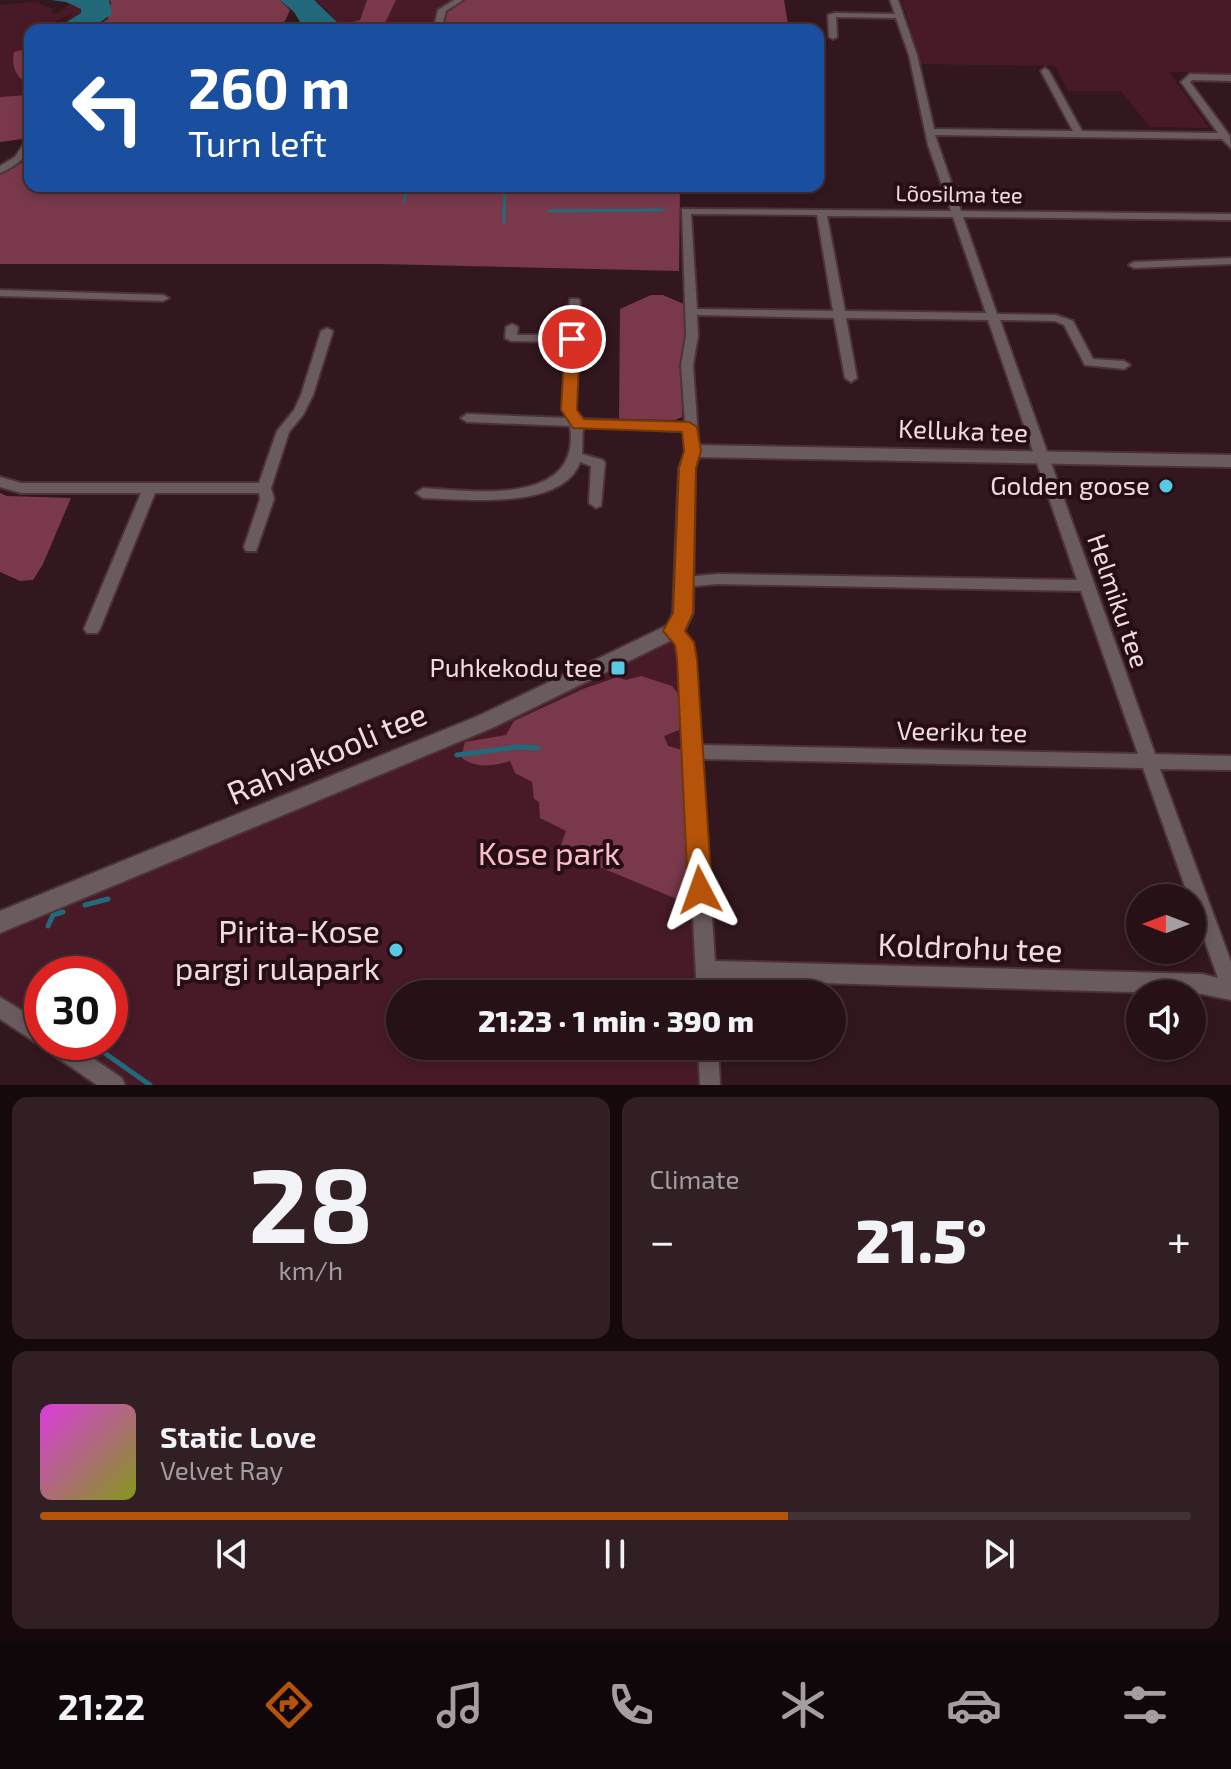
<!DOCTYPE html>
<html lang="en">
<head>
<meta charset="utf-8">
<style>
  body { margin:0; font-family:"Exo 2",sans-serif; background:#321f23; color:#f1f3f6; height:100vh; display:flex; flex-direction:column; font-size:30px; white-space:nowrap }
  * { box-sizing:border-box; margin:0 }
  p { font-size:26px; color:#a49da1 }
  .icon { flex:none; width:44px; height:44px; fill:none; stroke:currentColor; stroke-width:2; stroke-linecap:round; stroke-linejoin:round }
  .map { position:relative; height:1085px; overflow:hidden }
  .drawer { display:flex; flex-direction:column; gap:12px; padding:12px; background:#15090c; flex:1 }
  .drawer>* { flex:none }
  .banner { position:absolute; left:24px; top:24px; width:800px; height:168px; border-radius:16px; box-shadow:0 4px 12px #0003,0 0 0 2px #423135; background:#1a4fa0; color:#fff; overflow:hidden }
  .needle { width:52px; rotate:270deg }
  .fabs { position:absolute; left:1126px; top:884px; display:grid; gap:16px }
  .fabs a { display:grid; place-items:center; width:80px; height:80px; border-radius:50%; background:#261116; box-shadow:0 4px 12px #0003,0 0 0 2px #423135; font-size:40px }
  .speed { position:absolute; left:24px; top:956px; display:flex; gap:16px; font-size:40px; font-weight:700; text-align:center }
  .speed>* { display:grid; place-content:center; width:104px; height:104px; border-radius:50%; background:#261116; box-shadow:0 4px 12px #0003,0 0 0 2px #423135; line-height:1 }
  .speed .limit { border:12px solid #d22; background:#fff; color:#111 }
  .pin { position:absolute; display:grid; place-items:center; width:68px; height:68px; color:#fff; margin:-34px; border:4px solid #fff; border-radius:50%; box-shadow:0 2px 8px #0007 }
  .me { position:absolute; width:88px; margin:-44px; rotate:356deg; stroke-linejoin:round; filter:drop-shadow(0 0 6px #0008) }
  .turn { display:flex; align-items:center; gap:28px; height:168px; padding:0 32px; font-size:36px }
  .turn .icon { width:104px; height:104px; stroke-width:2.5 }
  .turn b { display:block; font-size:56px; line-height:68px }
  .big { font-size:60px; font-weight:800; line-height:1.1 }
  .drawer .tile { flex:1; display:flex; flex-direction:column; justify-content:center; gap:12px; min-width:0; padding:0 28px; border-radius:16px; background:#321f23 }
  .drawer .dial { align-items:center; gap:0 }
  .dial b { font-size:104px; line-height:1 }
  .song { display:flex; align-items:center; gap:24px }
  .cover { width:96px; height:96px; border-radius:12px; background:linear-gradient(135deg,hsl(300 70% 55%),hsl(70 70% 35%)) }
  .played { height:8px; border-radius:4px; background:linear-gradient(90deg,#b45309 65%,#423135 65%) }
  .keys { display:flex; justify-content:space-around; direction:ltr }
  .heat { display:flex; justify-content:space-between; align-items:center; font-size:44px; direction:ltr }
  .drawer .tiles { flex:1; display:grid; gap:12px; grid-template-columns:1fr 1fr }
  .tile:last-child { grid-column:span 2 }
  .trip { position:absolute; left:386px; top:980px; width:460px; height:80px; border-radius:40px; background:#261116; box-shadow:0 4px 12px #0003,0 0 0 2px #423135; font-weight:800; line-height:80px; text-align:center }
  .tab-bar { display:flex; height:128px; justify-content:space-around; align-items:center; background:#0f0709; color:#a49da1 }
  .tab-bar .icon { width:56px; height:56px }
  .tab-bar .selected { color:#b45309 }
  .tab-bar b { font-size:36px; color:#f1f3f6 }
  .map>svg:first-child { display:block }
</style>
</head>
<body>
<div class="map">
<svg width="1231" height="1085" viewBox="0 0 1231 1085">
  <rect width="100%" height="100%" fill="#32171e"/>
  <!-- green -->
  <path fill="#481a28" d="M314,0h53l-7,20 -21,6 -12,-16z
    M396,0h59l-17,12 -3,18h-55z
    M902,0h329v74l-62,-2 40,56 -59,-1 -29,-36h-53l-13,-25 -134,-2z
    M42,1l-4,2 15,6 -1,5 6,-1 12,-9 10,3 1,6 -16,10 8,-10 -36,17h-7v19l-3,4 -6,-3 7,35 -1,11 -27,1v-92z
    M671,641l8,4 21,349h-300v52h303l2,39h-580l-62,-43h47v-68h-68v54l-42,-27v-70z"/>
  <!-- forest -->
  <path fill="#79394b" d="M109,0h171l10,10 -5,11 -20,9h-176l19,-11 3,-17z
    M367,0h29l-13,27 -45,3 1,-4 21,-6z
    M465,0h319l5,30h-348l4,-19z
    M21,50l6,3 3,19v66l-30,4v-45l27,-2 1,-10c-12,-9 -17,-18 -14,-33z
    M30,158v28h650l-1,85 -298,-7h-381v-89z
    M651,295h12l23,10 1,29 -5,29v54l-7,3 -56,-1 1,-110z
    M0,493l7,3 64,2 -28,66 -10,16 -13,1 -20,-9z
    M641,676l31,10 10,13 -3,31 -15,6 4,10 14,4 11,134 -7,12 -7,4 -120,-50 7,-19 -26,-13 -1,-16 -5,-3 -2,-17 -17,-9 -5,-12c-15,5 -36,8 -49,-4l4,-15 41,-7 8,-14 69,-32 34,-12 9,3z"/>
  <!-- water -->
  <path fill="#226979" d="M51,0h58l3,14 -23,16h-35l27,-17v-4l-15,-7z
    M280,0h34l24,23v7h-33l-11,-18z"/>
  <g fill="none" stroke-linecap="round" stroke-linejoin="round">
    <!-- stream-far1 -->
    <path stroke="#226979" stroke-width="3" d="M405,186v15
      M549,211l113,-1
      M504,222l1,-36"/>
    <!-- stream -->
    <path stroke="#226979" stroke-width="5" d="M457,755l60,-8 21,1
      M85,905l23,-6
      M48,926l5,-11 10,-3
      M89,1042l61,43"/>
    <!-- minor casing -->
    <g stroke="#4d3339" stroke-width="4">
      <path id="minor" d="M454,0h9l-17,11 -5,19h-8l5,-20z
        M890,0h8l19,55 17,74 139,2 -32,-60 4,-3 4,3 33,60 136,2 -37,-51 9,-8 41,1v6l-39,-1 -2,2 40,54 1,12 -9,-9 -287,-4 26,76 270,3v6l-268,-3 34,97 59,1 17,6 20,38 31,2 6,4 -6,4 -39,-4 -21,-40 -9,-4 -55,-1 155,434 76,2v14l-71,-1 71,193v38l-29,-6 -486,-14 1,14h-20l-18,-335 -2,-15 -12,-13 3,-4h10l14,15 8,103 438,9 -57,-163 -363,-7 -34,3 -5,-1 -2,-4 2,-4 5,-1 34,-3 359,6 -89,-260 -142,-2 11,60 -6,4 -6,-4 -11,-60 -137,-3 1,21 -5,29 6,86 -1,3 -5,1 -6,-4 -2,-20 -102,-4 -1,27 21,6 2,3 -4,43 -5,2 -7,-5 2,-37 -11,-4c-17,49 -117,37 -157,36l-7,-5 7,-5c51,3 159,19 147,-62l-103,-4 -6,-4 6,-4 100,4 -4,-8 3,-68 -55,-1 -6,-3 1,-11 6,-3 6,3 -1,8h50l3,-36h8l2,2 -5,109 5,9 105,4 -4,-58 5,-29 -4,-127 269,2 -23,-66 -19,-90 -13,-37 -60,-1 1,20 -4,2 -4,-2 -1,-22 7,-2 60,1zM691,214l126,1 16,96 -136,-2zM827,216l126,1 33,96 -141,-2zM701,759l442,9 46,130h3v7l26,73 -16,-4 -487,-13z
        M30,138c0,19 -14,28 -30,35v-7l15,-9 12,-18z
        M1231,258v6l-97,4 -5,-3 5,-3z
        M0,290l163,5 6,3 -6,3 -163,-5z
        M327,328l6,3 -20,64 -10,20 -14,17 -18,56 3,11 -18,52h-10l-2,-4 16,-48 -1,-6h-104l-55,136 -3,4h-10l-3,-4 57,-136h-120l-21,-6v-10l21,6h238l18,-52 17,-21 7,-15 20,-64z
        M0,997l42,26v19h27l53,36 3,7h-28l-52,-36 -2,-5 -8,-2 -35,-23z
        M698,1046h20l2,39h-20z"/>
    </g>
    <!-- tertiary casing -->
    <g stroke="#4d3339" stroke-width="4">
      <path id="tertiary" d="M693,445l538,10v12l-532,-10 -4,11 -2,145 -11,22 -190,93 -492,205v-22l478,-195 190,-91 5,-12 6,-145 8,-21z"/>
    </g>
    <!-- minor -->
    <use href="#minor" fill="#6a5b5e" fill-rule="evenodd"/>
    <!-- tertiary -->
    <use href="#tertiary" fill="#6a5b5e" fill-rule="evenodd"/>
  </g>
  <!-- route -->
  <path fill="#b45309" stroke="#753606" stroke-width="2" d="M572,334l8,5 -3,71 7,9 105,3 8,5 4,24 -5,17 -3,145 -8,18 9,11 3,17 15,231 -4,8 -8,3 -8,-3 -4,-8 -11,-231 -2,-14 -12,-14 10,-18 6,-145 5,-17 -2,-19 -109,-4 -12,-18 4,-71z"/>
  <!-- markers -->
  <g fill="#57c9e3" stroke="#270e15" stroke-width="3">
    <circle cx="1166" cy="486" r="8"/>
    <rect x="610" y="660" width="16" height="16" rx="4"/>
    <circle cx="396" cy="950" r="8"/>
  </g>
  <g text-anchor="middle" stroke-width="8" stroke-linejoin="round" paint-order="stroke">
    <!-- far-street labels -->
    <g font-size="22" fill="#f0dce0" stroke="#270e15">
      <text transform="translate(959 194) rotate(1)" y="8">Lõosilma tee</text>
    </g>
    <!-- street labels -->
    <g font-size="26" fill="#f0dce0" stroke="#270e15">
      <text transform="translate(963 431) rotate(2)" y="9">Kelluka tee</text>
      <text transform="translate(1118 601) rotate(71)" y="9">Helmiku tee</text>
      <text transform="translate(962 732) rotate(1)" y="9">Veeriku tee</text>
    </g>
    <!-- poi labels -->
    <g font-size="26" fill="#f0dce0" stroke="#270e15" text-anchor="end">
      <text x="1150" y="495">Golden goose</text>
      <text x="602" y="677">Puhkekodu tee</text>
    </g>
    <!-- near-street labels -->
    <g font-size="32" fill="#f0dce0" stroke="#270e15">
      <text transform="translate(327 754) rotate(-23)" y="11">Rahvakooli tee</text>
      <text transform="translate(970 948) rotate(2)" y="11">Koldrohu tee</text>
    </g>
    <!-- near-park labels -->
    <g font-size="32" fill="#fabdca" stroke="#270e15">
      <text x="549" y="865">Kose park</text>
    </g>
    <!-- near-poi labels -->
    <g font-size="32" fill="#f0dce0" stroke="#270e15" text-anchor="end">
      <text x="380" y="943">Pirita-Kose<tspan x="380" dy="37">pargi rulapark</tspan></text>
    </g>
  </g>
</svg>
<div class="fabs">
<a><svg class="needle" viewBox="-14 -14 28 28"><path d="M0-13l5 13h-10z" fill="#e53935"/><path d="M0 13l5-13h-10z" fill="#a49da1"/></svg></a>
<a><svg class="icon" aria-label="sound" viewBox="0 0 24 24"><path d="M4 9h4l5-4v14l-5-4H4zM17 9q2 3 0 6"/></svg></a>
</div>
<div class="speed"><div class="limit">30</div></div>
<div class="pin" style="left:572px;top:339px;background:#d93025"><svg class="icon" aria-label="arrive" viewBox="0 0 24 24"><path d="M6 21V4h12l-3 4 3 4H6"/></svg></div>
<svg class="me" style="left:700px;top:890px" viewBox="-20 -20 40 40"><path d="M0-17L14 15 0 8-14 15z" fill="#b45309" stroke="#fff" stroke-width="4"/></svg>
<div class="trip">21:23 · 1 min · 390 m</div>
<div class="banner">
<div class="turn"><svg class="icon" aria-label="left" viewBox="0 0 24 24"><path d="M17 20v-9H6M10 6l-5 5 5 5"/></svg><div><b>260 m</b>Turn left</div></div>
</div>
</div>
<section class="drawer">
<div class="tiles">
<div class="tile dial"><b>28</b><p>km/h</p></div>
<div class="tile"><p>Climate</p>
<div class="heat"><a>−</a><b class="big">21.5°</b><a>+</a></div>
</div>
<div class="tile">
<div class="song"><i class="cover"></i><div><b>Static Love</b><p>Velvet Ray</p></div></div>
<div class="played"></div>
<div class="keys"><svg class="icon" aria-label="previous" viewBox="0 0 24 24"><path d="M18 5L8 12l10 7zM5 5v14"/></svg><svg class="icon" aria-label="pause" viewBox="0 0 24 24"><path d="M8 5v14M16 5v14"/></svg><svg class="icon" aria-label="next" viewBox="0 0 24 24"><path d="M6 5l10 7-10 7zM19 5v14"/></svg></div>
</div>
</div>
</section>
<nav class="tab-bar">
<b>21:22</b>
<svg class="icon selected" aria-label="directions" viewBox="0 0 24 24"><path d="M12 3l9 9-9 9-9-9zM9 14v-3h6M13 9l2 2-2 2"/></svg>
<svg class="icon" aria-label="music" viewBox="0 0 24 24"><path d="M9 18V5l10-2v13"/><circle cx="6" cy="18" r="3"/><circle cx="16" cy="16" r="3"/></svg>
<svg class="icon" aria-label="phone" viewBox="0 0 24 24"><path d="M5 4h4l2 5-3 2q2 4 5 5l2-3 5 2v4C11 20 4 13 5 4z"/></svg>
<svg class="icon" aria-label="climate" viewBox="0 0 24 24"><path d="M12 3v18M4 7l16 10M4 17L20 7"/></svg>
<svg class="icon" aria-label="car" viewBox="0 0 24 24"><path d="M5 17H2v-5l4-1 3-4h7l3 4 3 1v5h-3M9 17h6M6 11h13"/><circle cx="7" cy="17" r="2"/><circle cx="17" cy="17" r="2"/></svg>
<svg class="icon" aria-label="filters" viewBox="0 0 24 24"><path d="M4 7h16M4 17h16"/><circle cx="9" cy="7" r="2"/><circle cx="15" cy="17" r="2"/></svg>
</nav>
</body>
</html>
